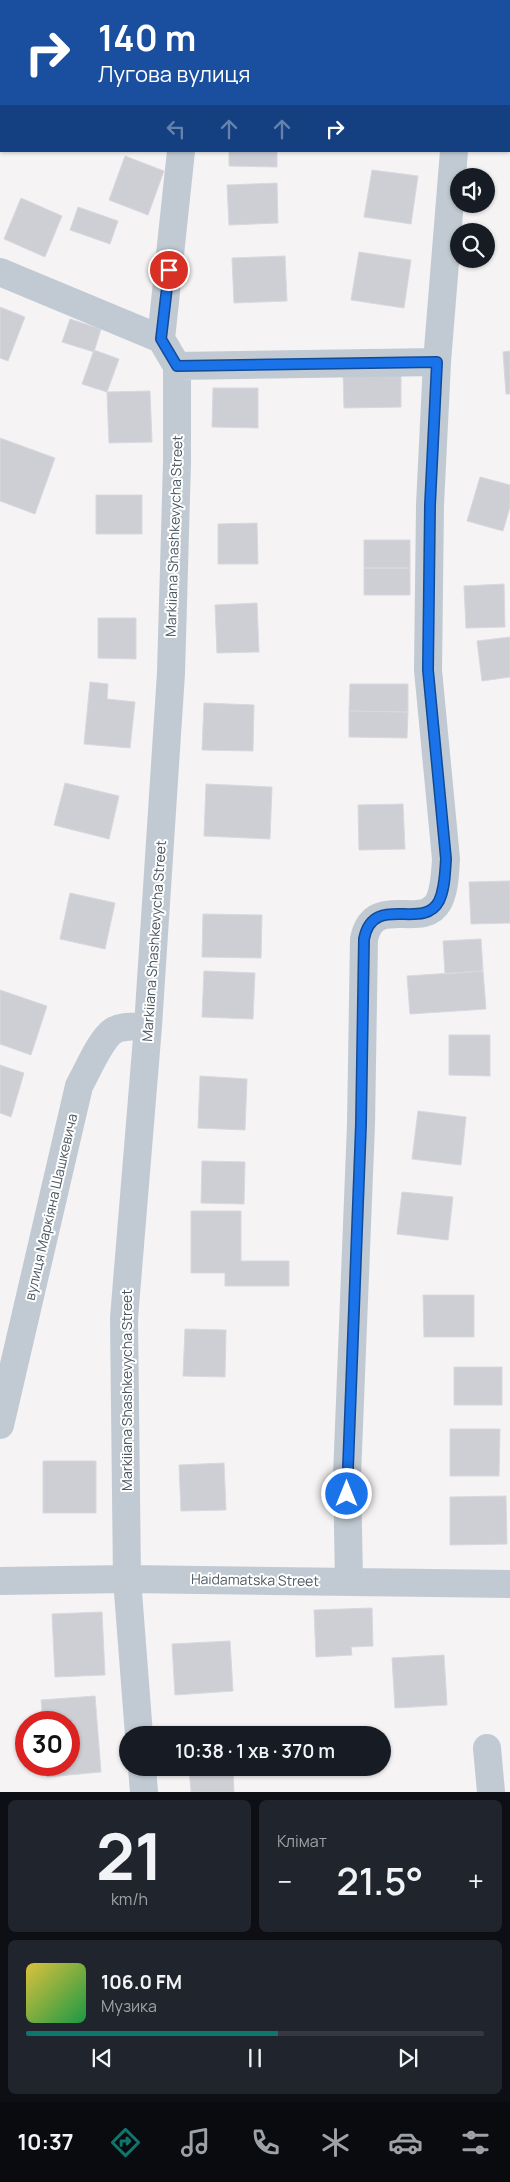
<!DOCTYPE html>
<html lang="uk">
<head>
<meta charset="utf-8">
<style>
  body { margin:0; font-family:Manrope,sans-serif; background:#20242c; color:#f1f3f6; height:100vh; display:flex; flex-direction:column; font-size:19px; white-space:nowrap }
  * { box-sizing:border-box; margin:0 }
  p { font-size:16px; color:#9ea1a6 }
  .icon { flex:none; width:28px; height:28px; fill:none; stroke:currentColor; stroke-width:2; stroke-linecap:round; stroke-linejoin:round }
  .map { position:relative; height:1792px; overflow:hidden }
  .sheet { display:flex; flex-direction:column; gap:8px; padding:8px; background:#0d0f14; flex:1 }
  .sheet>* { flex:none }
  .guide { position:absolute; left:0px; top:0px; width:510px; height:152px; box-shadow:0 1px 4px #0004; background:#1a4fa0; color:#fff; overflow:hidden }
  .controls { position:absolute; left:450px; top:168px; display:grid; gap:10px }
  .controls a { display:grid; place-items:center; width:45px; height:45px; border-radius:50%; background:#171b24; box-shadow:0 1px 4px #0004; font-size:25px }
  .speed { position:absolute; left:15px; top:1711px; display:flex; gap:10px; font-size:25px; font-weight:700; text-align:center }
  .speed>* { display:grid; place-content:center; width:65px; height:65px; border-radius:50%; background:#171b24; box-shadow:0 1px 4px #0004; line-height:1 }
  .speed .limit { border:8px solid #d22; background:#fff; color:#111 }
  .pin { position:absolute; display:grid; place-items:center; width:42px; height:42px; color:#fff; margin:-21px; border:2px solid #fff; border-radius:50%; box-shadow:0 1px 5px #0007 }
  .me { position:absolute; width:55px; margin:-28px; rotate:0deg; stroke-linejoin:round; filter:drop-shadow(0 0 4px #0008) }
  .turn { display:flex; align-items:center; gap:18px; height:105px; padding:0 15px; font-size:22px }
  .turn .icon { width:65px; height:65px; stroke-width:2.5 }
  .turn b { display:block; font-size:35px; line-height:42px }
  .lanes { display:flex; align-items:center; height:48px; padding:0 15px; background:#0003; justify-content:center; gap:25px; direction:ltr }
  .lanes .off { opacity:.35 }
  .big { font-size:38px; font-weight:600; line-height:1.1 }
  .sheet .tile { flex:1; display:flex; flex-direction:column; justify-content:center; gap:8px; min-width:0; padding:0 18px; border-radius:8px; background:#20242c }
  .sheet .dial { align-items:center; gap:0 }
  .dial b { font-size:65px; line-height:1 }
  .song { display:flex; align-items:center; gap:15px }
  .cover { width:60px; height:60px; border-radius:8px; background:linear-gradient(135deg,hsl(50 70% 55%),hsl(140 70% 35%)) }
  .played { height:5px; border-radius:2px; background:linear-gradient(90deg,#0f766e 55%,#363941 55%) }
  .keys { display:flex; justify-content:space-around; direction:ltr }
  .heat { display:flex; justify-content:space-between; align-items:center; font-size:28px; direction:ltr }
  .sheet .tiles { flex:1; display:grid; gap:8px; grid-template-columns:1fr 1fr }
  .tile:last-child { grid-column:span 2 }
  .trip { position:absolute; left:119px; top:1726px; width:272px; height:50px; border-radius:25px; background:#171b24; box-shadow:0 1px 4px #0004; font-weight:600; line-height:50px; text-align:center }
  .tab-bar { display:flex; height:80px; justify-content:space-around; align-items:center; background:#090b0e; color:#9ea1a6 }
  .tab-bar .icon { width:35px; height:35px }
  .tab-bar .current { color:#0f766e }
  .tab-bar b { font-size:22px; color:#f1f3f6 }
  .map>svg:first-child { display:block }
</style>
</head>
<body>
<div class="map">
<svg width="510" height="1792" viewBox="0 0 510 1792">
  <rect width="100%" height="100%" fill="#f5f3f3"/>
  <!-- building -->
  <path fill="#cdcfd5" stroke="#d7d9de" d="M509,33h1v63l-1,-1z
    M229,151h48v16l-48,-1z
    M125,156l39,15 -16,44 -39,-15z
    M372,170l46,6 -7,48 -47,-7z
    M277,183l1,40 -49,2 -2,-40z
    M21,198l41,18 -17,41 -41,-18z
    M78,207l40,14 -8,23 -40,-14z
    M359,252l52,8 -7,48 -53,-8z
    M285,256l2,45 -53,2 -2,-45z
    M0,307l25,10 -17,44 -8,-3z
    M70,319l31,10 -7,23 -32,-10z
    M94,350l25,9 -12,33 -25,-8z
    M510,351v43h-4l-3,-42z
    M401,373v34l-57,1 -1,-34z
    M213,388h45v40l-46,-1z
    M150,391l2,51 -43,1 -2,-51z
    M0,438l55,20 -20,56 -35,-13z
    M480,477l30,8v22l-7,24 -36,-10z
    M96,495h46v39h-46z
    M257,523l1,41h-40v-40z
    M364,540h46v28h-46z
    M364,568h46v27h-46z
    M504,584l1,43 -39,1 -2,-42z
    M257,603l2,49 -42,1 -2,-48z
    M98,618h38v41l-38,-1z
    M510,637v40l-28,4 -5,-40z
    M90,682l18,2 -1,15 28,3 -5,46 -46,-4z
    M350,684h58v28l-59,-1z
    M204,703l50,2 -1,46 -51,-1z
    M349,711l59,1 -1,26 -58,-1z
    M65,783l54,13 -10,43 -55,-14z
    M206,784l66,3 -2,52 -66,-3z
    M403,804l2,45 -46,1 -1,-45z
    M510,881v42l-39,1 -2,-42z
    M70,893l45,10 -10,46 -45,-10z
    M203,914l59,1 -1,43 -59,-1z
    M481,939l2,32 -38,3 -2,-33z
    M204,971l51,2 -2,46 -51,-2z
    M483,971l3,38 -76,5 -3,-38z
    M0,990l47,16 -16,49 -31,-11z
    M449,1035h41v41l-41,-1z
    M0,1065l24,8 -13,44 -11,-4z
    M200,1076l47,3 -2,51 -47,-2z
    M418,1111l48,6 -5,48 -49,-6z
    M202,1161l43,1 -1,42 -43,-1z
    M402,1192l51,5 -5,43 -51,-6z
    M191,1211h50v50h48v25h-64v-13h-34z
    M423,1295h51v42h-50z
    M185,1329l41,1 -1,47 -42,-1z
    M454,1367h48v38h-48z
    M450,1429h50l-1,47h-49z
    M43,1461h53v52h-53z
    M224,1463l2,47 -45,1 -2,-46z
    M506,1496l1,48 -57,1v-48z
    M372,1608l1,38 -22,1 1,8 -36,2 -2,-47z
    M102,1612l3,63 -50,2 -3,-63z
    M230,1641l3,50 -58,4 -3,-51z
    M444,1655l3,50 -52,3 -3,-50z
    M95,1696l6,76 -54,5 -1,-12h23v-43h-26l-2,-22z
    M189,1768h44l1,24h-43z"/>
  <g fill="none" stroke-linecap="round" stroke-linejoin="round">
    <!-- minor -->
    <path stroke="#c1cad2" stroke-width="28" d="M190,0v1
      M466,1l1,-1
      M0,272l161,67
      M177,366l260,-4
      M0,1425l79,-339c8,-14 21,-46 34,-55 9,-6 25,-4 35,-5
      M0,1581l127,-2 383,5
      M349,1581l-2,-105 14,-352 3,-185c10,-47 59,-7 75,-38 6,-13 6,-28 7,-42l-18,-189 2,-165 7,-143 17,-211
      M139,1735l-12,-156 -3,-261 24,-292 23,-353 6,-211v-96l-16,-27 20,-188
      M487,1748l4,44
      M142,1768l2,24"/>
    <!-- tertiary -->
    <path stroke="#c1cad2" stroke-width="28" d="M27,1v-1
      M0,78l1,-3"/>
  </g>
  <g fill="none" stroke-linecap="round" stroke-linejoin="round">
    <!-- route casing -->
    <g stroke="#114b97" stroke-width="12">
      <path id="route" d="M169,270l-8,69 16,27 260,-4 -7,143 -2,165 18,189c-1,14 -1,29 -7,42 -16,31 -66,-9 -75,38l-3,185 -14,370"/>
    </g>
    <!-- route -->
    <use href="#route" stroke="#1a73e8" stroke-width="9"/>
  </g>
  <g text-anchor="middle" stroke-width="4" stroke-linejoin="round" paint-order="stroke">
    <!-- street labels -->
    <g font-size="14" fill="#4a5661" stroke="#fff">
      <text transform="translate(174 536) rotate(-88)" y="5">Markiiana Shashkevycha Street</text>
      <text transform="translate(154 941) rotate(-86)" y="5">Markiiana Shashkevycha Street</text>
      <text transform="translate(51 1207) rotate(-77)" y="5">вулиця Маркіяна Шашкевича</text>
      <text transform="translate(127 1390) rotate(-90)" y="5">Markiiana Shashkevycha Street</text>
      <text transform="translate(255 1580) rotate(1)" y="5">Haidamatska Street</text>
    </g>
  </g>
</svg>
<div class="controls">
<a><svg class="icon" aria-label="sound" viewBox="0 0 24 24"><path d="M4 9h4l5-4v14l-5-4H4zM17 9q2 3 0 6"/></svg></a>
<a><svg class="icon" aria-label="search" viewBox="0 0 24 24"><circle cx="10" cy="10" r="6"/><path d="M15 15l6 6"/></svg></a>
</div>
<div class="speed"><div class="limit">30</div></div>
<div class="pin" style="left:169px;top:270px;background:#d93025"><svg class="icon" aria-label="arrive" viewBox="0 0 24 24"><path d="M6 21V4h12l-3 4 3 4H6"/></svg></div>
<svg class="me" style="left:347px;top:1494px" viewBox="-20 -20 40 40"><circle r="17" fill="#1a73e8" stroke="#fff" stroke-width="3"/><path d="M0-11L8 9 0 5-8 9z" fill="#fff"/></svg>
<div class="trip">10:38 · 1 хв · 370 m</div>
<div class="guide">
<div class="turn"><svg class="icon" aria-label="right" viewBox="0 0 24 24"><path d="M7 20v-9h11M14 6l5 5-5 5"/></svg><div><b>140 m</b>Лугова вулиця</div></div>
<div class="lanes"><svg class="icon off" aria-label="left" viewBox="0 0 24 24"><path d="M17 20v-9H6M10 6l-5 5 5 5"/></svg><svg class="icon off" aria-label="ahead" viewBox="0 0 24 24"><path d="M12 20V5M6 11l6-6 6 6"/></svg><svg class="icon off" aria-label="ahead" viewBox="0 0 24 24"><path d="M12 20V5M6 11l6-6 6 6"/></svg><svg class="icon" aria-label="right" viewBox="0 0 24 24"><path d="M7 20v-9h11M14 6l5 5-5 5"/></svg></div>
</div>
</div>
<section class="sheet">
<div class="tiles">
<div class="tile dial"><b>21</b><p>km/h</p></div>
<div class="tile"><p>Клімат</p>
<div class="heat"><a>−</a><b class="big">21.5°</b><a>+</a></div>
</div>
<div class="tile">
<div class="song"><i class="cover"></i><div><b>106.0 FM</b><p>Музика</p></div></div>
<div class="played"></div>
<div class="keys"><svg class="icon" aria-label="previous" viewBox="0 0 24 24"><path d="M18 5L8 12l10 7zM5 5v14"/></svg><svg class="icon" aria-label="pause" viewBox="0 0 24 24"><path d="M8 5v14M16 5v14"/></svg><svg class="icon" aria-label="next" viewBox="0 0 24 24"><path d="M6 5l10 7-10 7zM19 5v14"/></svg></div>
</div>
</div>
</section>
<nav class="tab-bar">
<b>10:37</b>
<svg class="icon current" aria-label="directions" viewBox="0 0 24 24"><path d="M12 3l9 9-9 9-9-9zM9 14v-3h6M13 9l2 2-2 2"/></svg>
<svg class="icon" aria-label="music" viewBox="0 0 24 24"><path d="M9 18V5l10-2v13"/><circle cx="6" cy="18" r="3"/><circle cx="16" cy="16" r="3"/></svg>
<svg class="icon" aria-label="phone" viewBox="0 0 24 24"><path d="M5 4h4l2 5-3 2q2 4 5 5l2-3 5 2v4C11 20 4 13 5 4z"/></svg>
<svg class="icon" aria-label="climate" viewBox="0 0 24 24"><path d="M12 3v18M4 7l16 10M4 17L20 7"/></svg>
<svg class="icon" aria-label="car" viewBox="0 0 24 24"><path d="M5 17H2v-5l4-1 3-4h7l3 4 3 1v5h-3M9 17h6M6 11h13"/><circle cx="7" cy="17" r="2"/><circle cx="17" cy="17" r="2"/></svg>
<svg class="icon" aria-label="filters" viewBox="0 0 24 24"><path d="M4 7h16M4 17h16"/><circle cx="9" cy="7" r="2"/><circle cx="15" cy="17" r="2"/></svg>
</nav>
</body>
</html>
